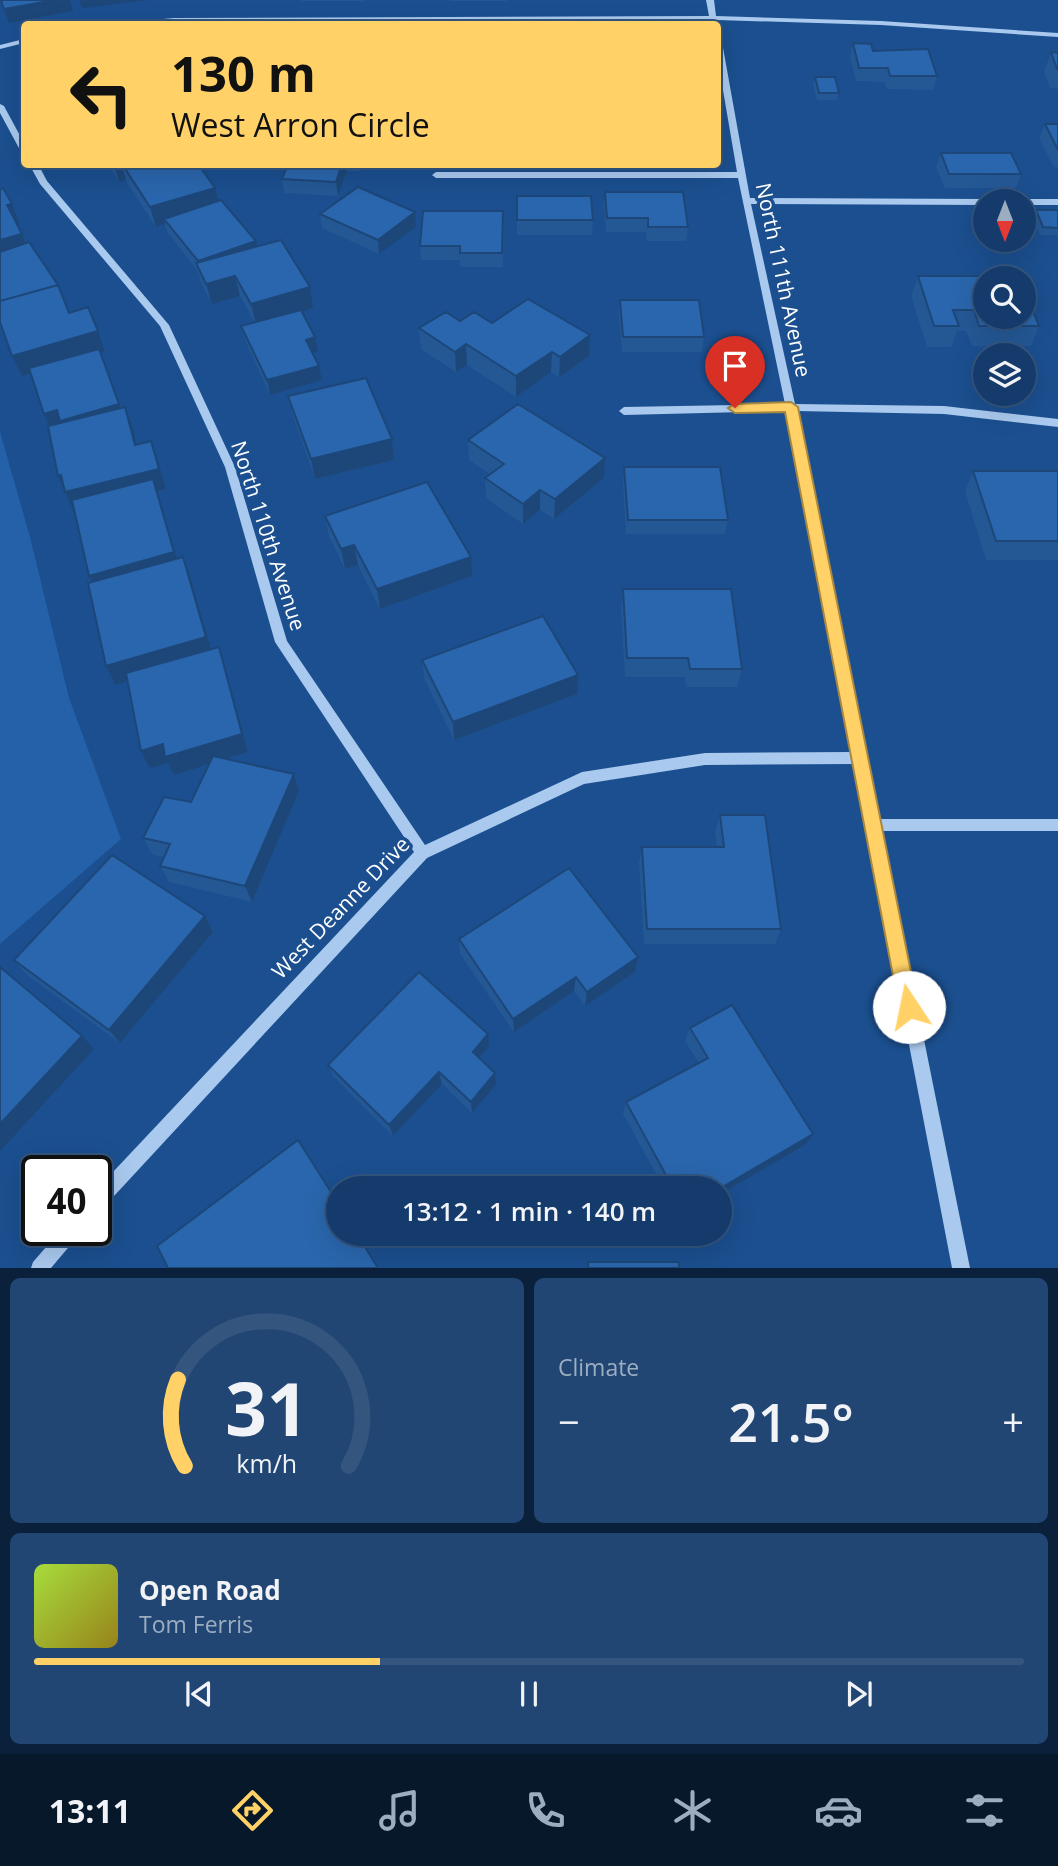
<!DOCTYPE html>
<html lang="en">
<head>
<meta charset="utf-8">
<style>
  body { margin:0; font-family:"Open Sans",sans-serif; background:#214673; color:#f1f3f6; height:100vh; display:flex; flex-direction:column; font-size:26px; white-space:nowrap }
  * { box-sizing:border-box; margin:0 }
  p { font-size:23px; color:#9dadc1 }
  .icon { flex:none; width:38px; height:38px; fill:none; stroke:currentColor; stroke-width:2; stroke-linecap:round; stroke-linejoin:round }
  .map { position:relative; height:1268px; overflow:hidden }
  .side { display:flex; flex-direction:column; gap:10px; padding:10px; background:#0b203b; flex:1 }
  .side>* { flex:none }
  .banner { position:absolute; left:21px; top:21px; width:700px; height:147px; border-radius:7px; box-shadow:0 7px 28px #0002,0 0 0 2px #33557e; background:#ffd166; color:#111; overflow:hidden }
  .needle { width:46px; rotate:180deg }
  .buttons { position:absolute; left:973px; top:189px; display:grid; gap:14px }
  .buttons a { display:grid; place-items:center; width:63px; height:63px; border-radius:50%; background:#143b6b; box-shadow:0 7px 28px #0002,0 0 0 2px #33557e; font-size:35px }
  .speed { position:absolute; left:21px; top:1155px; display:flex; gap:14px; font-size:35px; font-weight:700; text-align:center }
  .speed>* { display:grid; place-content:center; width:91px; height:91px; border-radius:50%; background:#143b6b; box-shadow:0 7px 28px #0002,0 0 0 2px #33557e; line-height:1 }
  .speed .limit { border:4px solid #111; border-radius:10px; background:#fff; color:#111 }
  .pin { position:absolute; display:grid; place-items:center; width:60px; height:60px; color:#fff; margin:-72px -30px; border-radius:50% 50% 50% 0; rotate:-45deg; box-shadow:0 0 7px #0007 }
  .pin .icon { rotate:45deg }
  .me { position:absolute; width:77px; margin:-38px; rotate:349deg; stroke-linejoin:round; filter:drop-shadow(0 0 5px #0008) }
  .turn { display:flex; align-items:center; gap:24px; height:147px; padding:0 35px; font-size:32px }
  .turn .icon { width:91px; height:91px; stroke-width:2.5 }
  .turn b { display:block; font-size:49px; line-height:60px }
  .big { font-size:52px; font-weight:600; line-height:1.1 }
  .side .tile { flex:1; display:flex; flex-direction:column; justify-content:center; gap:10px; min-width:0; padding:0 24px; border-radius:10px; background:#214673 }
  .side .dial { align-items:center; gap:0 }
  .dial svg { height:182px; overflow:visible; fill:none; stroke:#33557e; stroke-width:7; stroke-linecap:round; text-anchor:middle }
  .dial text { fill:#f1f3f6; stroke:none }
  .song { display:flex; align-items:center; gap:21px }
  .cover { width:84px; height:84px; border-radius:10px; background:linear-gradient(135deg,hsl(80 70% 55%),hsl(50 70% 35%)) }
  .played { height:7px; border-radius:4px; background:linear-gradient(90deg,#ffd166 35%,#33557e 35%) }
  .keys { display:flex; justify-content:space-around; direction:ltr }
  .heat { display:flex; justify-content:space-between; align-items:center; font-size:38px; direction:ltr }
  .side .tiles { flex:1; display:grid; gap:10px; grid-template-columns:1fr 1fr }
  .tile:last-child { grid-column:span 2 }
  .trip { position:absolute; left:326px; top:1176px; width:406px; height:70px; border-radius:35px; background:#143b6b; box-shadow:0 7px 28px #0002,0 0 0 2px #33557e; font-weight:600; line-height:70px; text-align:center }
  .tabs { display:flex; height:112px; justify-content:space-around; align-items:center; background:#08182b; color:#9dadc1 }
  .tabs .icon { width:49px; height:49px }
  .tabs .selected { color:#ffd166 }
  .tabs b { font-size:32px; color:#f1f3f6 }
  .map>svg:first-child { display:block }
</style>
</head>
<body>
<div class="map">
<svg width="1058" height="1268" viewBox="0 0 1058 1268">
  <rect width="100%" height="100%" fill="#1b4f8f"/>
  <!-- green -->
  <path fill="#2461a8" d="M0,432l30,105 39,161 52,141 -121,105z"/>
  <g fill="none" stroke-linecap="round" stroke-linejoin="round">
    <!-- minor -->
    <path fill="#a9c9ee" fill-rule="evenodd" d="M706,0h8l2,16 165,5 177,12v4l-177,-12 -164,-5v4h-6l-1,-4 -584,4 4,-2 44,-4 535,-2z
      M24,39v4l-24,6v-4z
      M718,40l4,2 28,156 235,1 4,2h-4v4l-234,-1 44,200 149,2 114,13v8l-114,-13 -147,-3 82,408h179v12h-176l88,437h-18l-97,-504 -150,1 -121,19 -157,74 -325,351 -6,2v-21l318,-338 -139,-210 -50,-175 -65,-141 -120,-142 -11,-20h9l9,17 122,144 66,142 52,174 138,204 157,-73 123,-19 148,-1 -67,-341 -162,4 -5,-4 5,-4 161,-3 -47,-226h-302l-4,-3 4,-3h301l-19,-111z
      M0,104l4,2 20,37v9l-4,-2 -20,-37z
      M1024,199h34v6h-34v-4h-4z
      M61,1230h19l-2,6 -27,32h-20l2,-6z"/>
  </g>
  <!-- wall -->
  <path fill="#245895" d="M301,0h64v1h-64z
    M450,0h57v1h-57z
    M853,43l84,33 -4,14 -46,-1 -3,-7 -28,-1 -6,-24z
    M1051,52l7,1v36l-8,-1 -6,-16z
    M815,77l24,16 -2,7h-20l-4,-16z
    M1045,124h13v43h-4l-15,-29z
    M941,153l80,21 -5,14h-71l-9,-21z
    M108,164h90l20,36 95,108 -12,3 17,41 -6,1 7,13 3,14 -52,15 -25,-55 -4,-14 14,-3 -15,-27 -28,8 -11,-21 -3,-12 -30,-38 -3,-9 -9,3 -29,-44 -1,-3 -7,2z
    M288,164h75l-2,7h-14l-9,25 -54,-3 -2,-14z
    M0,189l20,36h-2l8,18 43,70 36,39 -5,1 21,55 4,-1 8,21 4,16 14,-3 7,20 8,28 -9,2 20,68 6,-2 7,19 21,73 14,17 23,86 -22,7 68,15 5,17 -47,111 -83,-20 -9,-16 4,-9 -11,-2 -10,-17 48,-36 18,-38 -35,11 -6,-12 -18,5 -23,-87 -12,4 -9,-19 -14,-84 -17,-70h-1l-16,-36 -9,-50 -18,-52 -9,2 -10,-20z
    M605,192l83,35 -2,14h-39l-1,-9h-40l-2,-26z
    M517,196l76,24 -1,15h-75z
    M1036,210h22v25h-18l-7,-18z
    M320,214l96,13 -37,27 -57,-26z
    M504,226l-1,41h-43v-7h-39l-1,-14z
    M918,276l67,2 54,48 -8,20h-59l-6,-15h-9l-6,16h-24l-16,-51z
    M620,300l84,37 -2,15h-80l-3,-38z
    M460,321l32,2 98,12 -1,21 -30,21 -8,-5 -35,25 -49,-32 -11,7 -35,-23 -2,-21z
    M288,396l104,43 2,21 -79,19 -22,-63z
    M468,440l136,38 -50,41 -14,-9 -17,14 -37,-26 -1,-20 5,-4 -21,-14z
    M624,467l104,53 -3,14h-99l-3,-53z
    M973,471h85v89h-72l-21,-69z
    M325,516l147,60 -92,33 -22,-44 -13,4 -16,-33z
    M623,589l119,80 -5,18h-51l-1,-10h-60l-4,-68z
    M422,660l155,34 -123,46 -30,-62z
    M720,815l61,114 -6,15h-131l-5,-81 3,-16h75l-2,-15z
    M205,916l8,16 -93,111 -93,-68 -13,-15z
    M459,939l179,18 -3,15 -50,34 -11,-15 -60,41 -54,-78z
    M690,1028l115,117 -86,50v-7h-55l-41,-74 3,-12 73,-39 -14,-22z
    M489,1047l-9,11 16,27 -24,28 -30,-29 -49,52 -59,-59 -6,-12z"/>
  <!-- shaded-wall -->
  <path fill="#1d4779" d="M55,0h15l3,11 -64,12 -5,-14z
    M79,0h71l-68,8z
    M342,164h4l1,7 -9,25 -2,-14z
    M122,166l4,14 -7,2 -4,-14z
    M215,188l5,20 -56,11 1,5 -9,3 -6,-20z
    M12,204l8,21 -5,1 -8,-21z
    M415,212l1,15 -37,27 -1,-14z
    M22,234l8,20 -30,9v-23z
    M256,241l3,14 -57,21 -4,-15z
    M235,276l5,20 -28,8 -6,-20z
    M310,287l3,21 -57,17 -5,-21z
    M98,331l7,21 -83,24 -10,-20z
    M590,335l-1,21 -30,21 1,-20z
    M315,337l3,15 -10,2 -2,-14z
    M466,344l1,21 -11,7 -1,-20z
    M552,352l-1,20 -35,25v-21z
    M319,366l3,14 -52,15 -3,-15z
    M119,404l6,14 -75,10 -6,-14 13,-4z
    M125,407l8,21 9,37 -7,-20z
    M392,439l2,21 -79,19 -4,-20z
    M151,441l7,20 8,28 -9,2 24,81 -83,23 -9,-19 67,-85 -82,21 -16,-36z
    M605,458l-1,20 -50,41 1,-20z
    M540,490v20l-17,14v-20z
    M354,545l4,20 -13,4 -4,-20z
    M183,557l7,19 23,80 -98,29 -9,-19z
    M471,557l1,19 -92,33 -3,-20z
    M219,647l6,19 23,86 -74,23 -6,-12 -18,5 -9,-17z
    M578,675l-1,19 -123,46 -1,-18z
    M294,774l5,17 -47,111 -7,-16z
    M205,916l8,16 -93,111 -11,-13z
    M638,957l-3,15 -50,34 2,-14z
    M576,977l-2,14 -60,41 -1,-13z
    M488,1034l1,13 -15,17 -1,-12z
    M82,1036l12,13 -94,102v-27z
    M439,1072l3,12 -49,52 -4,-11z
    M495,1073l1,12 -24,28 -1,-11z
    M813,1134l-8,11 -86,50v-6z"/>
  <!-- building -->
  <path fill="#2a66ad" stroke="#1d4779" stroke-width="2" d="M1,0h54l-51,9z
    M853,43l18,1 2,7 55,-2 9,27h-47l-2,-8h-29z
    M1051,52l7,1v16h-1z
    M815,77h20l4,16h-20z
    M1045,124h13v26z
    M941,153h70l10,21h-72z
    M113,164h9v2l-7,2z
    M122,164h76l17,24 -65,19z
    M288,164h54l-6,18 -54,-3z
    M358,187l57,25 -37,28 -58,-26z
    M3,188l9,16 -5,1 15,29 -22,6v-51z
    M605,192h78l5,35h-40v-9h-41z
    M517,196h74l2,24h-76z
    M221,200l35,41 -58,20 -34,-42z
    M1036,210h22v18l-15,-1z
    M423,211h80l-1,42h-42v-7h-40z
    M281,240l29,47 -59,17 -16,-28 -29,8 -10,-21z
    M29,242l29,43 -58,16v-49z
    M918,276h84l1,2h-18v39h39v-18h4l11,27h-60l-5,-16h-21l6,16h-25z
    M58,285l11,28 19,-6 10,24 -86,25 -12,-34v-21z
    M528,299l62,36 -30,22 -8,-5 -36,24 -50,-32 -11,8 -36,-24 27,-16 14,9 14,-9 18,11z
    M620,300h79l5,37h-81z
    M301,310l14,27 -9,3 13,26 -52,14 -26,-54z
    M99,349l20,55 -59,17 -3,-11 -13,4 -15,-46z
    M366,378l26,61 -81,20 -23,-63z
    M518,404l87,54 -50,41 -15,-9 -17,14 -38,-26 19,-14 -36,-24z
    M125,407l10,38 16,-4 8,28 -94,23 -4,-17 -3,1 -10,-50z
    M624,467h96l8,53h-100z
    M973,471h85v70h-62z
    M153,479l21,73 -85,24 -17,-76z
    M427,482l44,75 -94,32 -23,-44 -13,4 -16,-33z
    M183,557l23,80 -100,29 -18,-83z
    M623,589h108l11,80h-52l-2,-11h-61z
    M543,616l35,59 -125,47 -31,-62z
    M219,647l23,87 -77,23 -2,-13 -22,7 -15,-78z
    M213,756l81,18 -49,112 -85,-20 10,-22 -27,-6 21,-41 27,5z
    M720,815h45l16,114h-134l-5,-82h82z
    M112,855l93,61 -96,114 -95,-70z
    M569,868l69,89 -51,35 -11,-15 -63,42 -54,-80z
    M0,967l82,69 -82,88z
    M419,972l69,62 -15,18 22,21 -24,29 -32,-30 -50,53 -61,-60z
    M732,1005l81,129 -94,55v-1h-46l-47,-86 82,-44 -18,-30z
    M298,1140l40,63v31h19l21,34h-210l-11,-22z
    M588,1262h91v6h-91z"/>
  <!-- route -->
  <path fill="#ffd166" stroke="#a68842" stroke-width="2" d="M791,402l7,5 120,600 -2,7 -7,3 -7,-3 -3,-7 -114,-595 -50,1 -7,-5 7,-4z"/>
  <g text-anchor="middle" stroke-width="7" stroke-linejoin="round" paint-order="stroke">
    <!-- street labels -->
    <g font-size="21" fill="#fff" stroke="#1b4f8f">
      <text transform="translate(783 280) rotate(78)" y="7">North 111th Avenue</text>
      <text transform="translate(268 536) rotate(72)" y="7">North 110th Avenue</text>
      <text transform="translate(341 908) rotate(-46)" y="7">West Deanne Drive</text>
    </g>
  </g>
</svg>
<div class="buttons">
<a><svg class="needle" viewBox="-14 -14 28 28"><path d="M0-13l5 13h-10z" fill="#e53935"/><path d="M0 13l5-13h-10z" fill="#9dadc1"/></svg></a>
<a><svg class="icon" aria-label="search" viewBox="0 0 24 24"><circle cx="10" cy="10" r="6"/><path d="M15 15l6 6"/></svg></a>
<a><svg class="icon" aria-label="layers" viewBox="0 0 24 24"><path d="M12 4l9 5-9 5-9-5zM3 14l9 5 9-5"/></svg></a>
</div>
<div class="speed"><div class="limit">40</div></div>
<div class="pin" style="left:735px;top:408px;background:#d93025"><svg class="icon" aria-label="arrive" viewBox="0 0 24 24"><path d="M6 21V4h12l-3 4 3 4H6"/></svg></div>
<svg class="me" style="left:909px;top:1007px" viewBox="-20 -20 40 40"><circle r="19" fill="#fff"/><path d="M0-13L10 11 0 6-10 11z" fill="#ffd166"/></svg>
<div class="trip">13:12 · 1 min · 140 m</div>
<div class="banner">
<div class="turn"><svg class="icon" aria-label="left" viewBox="0 0 24 24"><path d="M17 20v-9H6M10 6l-5 5 5 5"/></svg><div><b>130 m</b>West Arron Circle</div></div>
</div>
</div>
<section class="side">
<div class="tiles">
<div class="tile dial"><svg viewBox="0 0 100 80">
<path d="M14 69A42 42 0 1 1 86 69"/>
<path d="M14 69A42 42 0 0 1 11 31" stroke="#ffd166"/>
<text x="50" y="56" font-size="32" font-weight="700">31</text>
<text x="50" y="72" font-size="11">km/h</text>
</svg></div>
<div class="tile"><p>Climate</p>
<div class="heat"><a>−</a><b class="big">21.5°</b><a>+</a></div>
</div>
<div class="tile">
<div class="song"><i class="cover"></i><div><b>Open Road</b><p>Tom Ferris</p></div></div>
<div class="played"></div>
<div class="keys"><svg class="icon" aria-label="previous" viewBox="0 0 24 24"><path d="M18 5L8 12l10 7zM5 5v14"/></svg><svg class="icon" aria-label="pause" viewBox="0 0 24 24"><path d="M8 5v14M16 5v14"/></svg><svg class="icon" aria-label="next" viewBox="0 0 24 24"><path d="M6 5l10 7-10 7zM19 5v14"/></svg></div>
</div>
</div>
</section>
<nav class="tabs">
<b>13:11</b>
<svg class="icon selected" aria-label="directions" viewBox="0 0 24 24"><path d="M12 3l9 9-9 9-9-9zM9 14v-3h6M13 9l2 2-2 2"/></svg>
<svg class="icon" aria-label="music" viewBox="0 0 24 24"><path d="M9 18V5l10-2v13"/><circle cx="6" cy="18" r="3"/><circle cx="16" cy="16" r="3"/></svg>
<svg class="icon" aria-label="phone" viewBox="0 0 24 24"><path d="M5 4h4l2 5-3 2q2 4 5 5l2-3 5 2v4C11 20 4 13 5 4z"/></svg>
<svg class="icon" aria-label="climate" viewBox="0 0 24 24"><path d="M12 3v18M4 7l16 10M4 17L20 7"/></svg>
<svg class="icon" aria-label="car" viewBox="0 0 24 24"><path d="M5 17H2v-5l4-1 3-4h7l3 4 3 1v5h-3M9 17h6M6 11h13"/><circle cx="7" cy="17" r="2"/><circle cx="17" cy="17" r="2"/></svg>
<svg class="icon" aria-label="filters" viewBox="0 0 24 24"><path d="M4 7h16M4 17h16"/><circle cx="9" cy="7" r="2"/><circle cx="15" cy="17" r="2"/></svg>
</nav>
</body>
</html>
